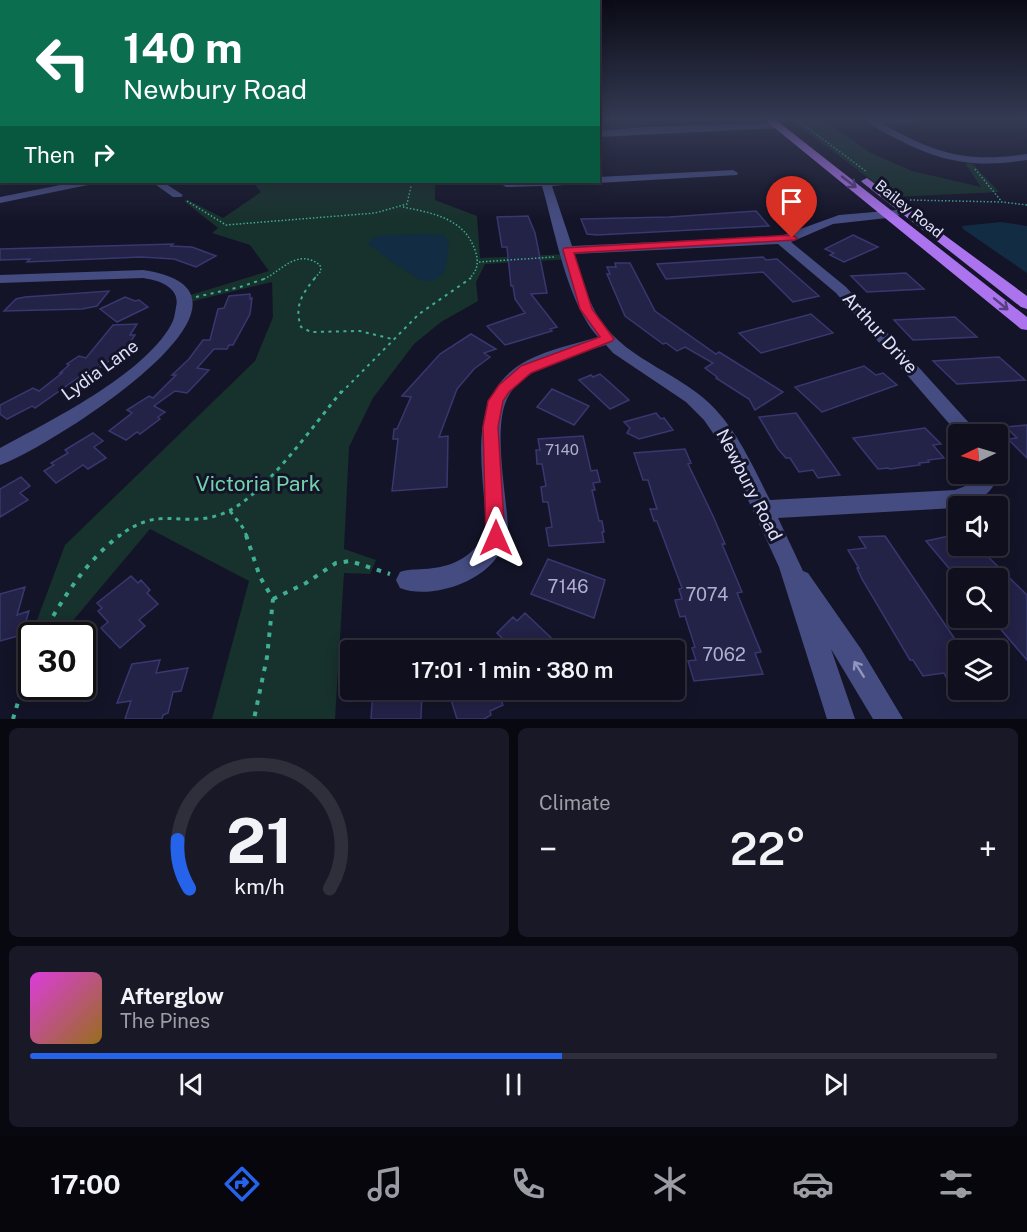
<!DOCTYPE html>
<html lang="en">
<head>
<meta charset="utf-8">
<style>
  body { margin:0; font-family:"Public Sans",sans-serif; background:#181827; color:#f1f3f6; height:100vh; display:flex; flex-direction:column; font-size:22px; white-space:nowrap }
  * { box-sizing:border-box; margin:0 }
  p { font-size:20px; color:#9b9ca4 }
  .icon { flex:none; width:33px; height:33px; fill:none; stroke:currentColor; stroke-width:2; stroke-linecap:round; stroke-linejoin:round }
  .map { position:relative; height:719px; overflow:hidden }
  .panel { display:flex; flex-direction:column; gap:9px; padding:9px; background:#080810; flex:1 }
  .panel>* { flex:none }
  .guide { position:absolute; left:0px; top:0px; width:600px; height:183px; box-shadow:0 3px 15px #0003,0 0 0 2px #2f2f3c; background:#0b6e4f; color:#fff; overflow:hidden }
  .needle { width:39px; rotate:265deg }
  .fabs { position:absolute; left:948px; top:424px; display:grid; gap:12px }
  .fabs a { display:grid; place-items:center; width:60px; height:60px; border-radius:6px; background:#0f0f1e; box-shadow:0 3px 15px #0003,0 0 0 2px #2f2f3c; font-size:30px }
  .speed { position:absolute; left:18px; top:622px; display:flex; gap:12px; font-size:30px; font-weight:700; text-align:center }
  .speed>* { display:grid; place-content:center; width:78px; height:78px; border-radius:50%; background:#0f0f1e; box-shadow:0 3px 15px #0003,0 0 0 2px #2f2f3c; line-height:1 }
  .speed .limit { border:3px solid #111; border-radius:9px; background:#fff; color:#111 }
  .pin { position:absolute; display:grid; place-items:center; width:51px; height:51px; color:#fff; margin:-62px -26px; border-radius:50% 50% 50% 0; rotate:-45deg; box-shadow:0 0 6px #0007 }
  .pin .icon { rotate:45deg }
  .me { position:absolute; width:66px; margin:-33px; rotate:0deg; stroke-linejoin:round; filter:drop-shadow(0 0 4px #0008) }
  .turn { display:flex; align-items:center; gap:21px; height:126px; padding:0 24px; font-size:27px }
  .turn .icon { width:78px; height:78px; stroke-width:2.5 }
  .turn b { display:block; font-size:42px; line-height:51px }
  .then { display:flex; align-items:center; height:57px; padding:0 24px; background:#0003; gap:12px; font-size:22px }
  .big { font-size:45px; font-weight:600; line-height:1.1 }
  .panel .tile { flex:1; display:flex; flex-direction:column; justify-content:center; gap:9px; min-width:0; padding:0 21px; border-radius:9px; background:#181827 }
  .panel .dial { align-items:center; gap:0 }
  .dial svg { height:156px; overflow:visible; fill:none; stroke:#2f2f3c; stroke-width:7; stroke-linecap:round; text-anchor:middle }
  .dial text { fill:#f1f3f6; stroke:none }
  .song { display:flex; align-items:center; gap:18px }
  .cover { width:72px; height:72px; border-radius:9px; background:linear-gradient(135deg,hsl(300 70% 55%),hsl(40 70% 35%)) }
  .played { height:6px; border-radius:3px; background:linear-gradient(90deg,#2563eb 55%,#2f2f3c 55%) }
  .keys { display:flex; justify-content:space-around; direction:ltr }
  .heat { display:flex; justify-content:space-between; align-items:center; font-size:33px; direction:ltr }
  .panel .tiles { flex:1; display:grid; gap:9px; grid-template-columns:1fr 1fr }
  .tile:last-child { grid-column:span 2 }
  .trip { position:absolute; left:340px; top:640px; width:345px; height:60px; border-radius:6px; background:#0f0f1e; box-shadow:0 3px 15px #0003,0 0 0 2px #2f2f3c; font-weight:600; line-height:60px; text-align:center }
  .tab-bar { display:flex; height:96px; justify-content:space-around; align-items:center; background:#06060c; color:#9b9ca4 }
  .tab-bar .icon { width:42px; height:42px }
  .tab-bar .selected { color:#2563eb }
  .tab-bar b { font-size:27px; color:#f1f3f6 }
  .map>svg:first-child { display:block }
</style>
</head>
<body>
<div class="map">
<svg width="1027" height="719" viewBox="0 0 1027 719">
  <rect width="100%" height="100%" fill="#141428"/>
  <!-- green -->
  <path fill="#17312c" d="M791,120h31l49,33 41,18 69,16 -16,-24 8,1 26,28 -105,5z
    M253,182h182v18l42,16 3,42 89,-4 1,5 -85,5 -9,18 2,19 -37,21 -27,22 -41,54 -24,49 -5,102 32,11 -6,14 -26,-1 -9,146h-123l37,-138 -99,-52 -90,107h-28l-1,34 -15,6 49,-131 190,-184 18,-44 -1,-35 -87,21 -1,-6 85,-26 -19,-26 -38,-12 6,-5 -34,-27 4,-1 35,18 38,-26z"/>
  <!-- water -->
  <path fill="#122c43" d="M1001,222l26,4v47l-64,-44 -1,-3z
    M419,234l25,1 6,10 -3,4c2,16 -4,35 -24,32 -6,-1 -49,-32 -55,-38l9,-7z"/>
  <!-- building -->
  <path fill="#232247" stroke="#393770" stroke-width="1.5" d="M756,211l13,15 -172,9 -10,-1 -6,-15 88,-2z
    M528,216l7,17 12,60 -16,1 26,33 -7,2 2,2 -47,14 -18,-19 38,-13 -10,-14 -2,-13h-2l-4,-39h-5l-5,-30z
    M853,235l25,12 -34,15 -14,-7 4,-2 -9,-4z
    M173,244l-2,2 21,1 24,9 -20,11 -22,-8 -33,-2 -114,5 3,-3 -30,1v-11z
    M763,257l3,3 11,-1 42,37 -26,6 -30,-30 -97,7 -9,-15z
    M615,263h15l25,48 61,43 3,-2 64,40 -28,18 -6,-11 -33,-21 1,-1 -12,-9 8,-5 -28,-16 -8,4 -11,-8 -3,1 -38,-28 -18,-42h3l-3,-7h9z
    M906,273l18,16 -57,3 -16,-16z
    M109,291l-12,15 -15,3 -78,2 12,-12 9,-2z
    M250,294v5l2,-1 -2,16 -17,31h-4l-2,4h-13l-17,19 12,2 -22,23 -12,-2 -21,15 11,6 -7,5 2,2 -20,15 -3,-2 -11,8 -17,-9 23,-18 -5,-3 22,-14 4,2 23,-23h-4l17,-16 14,-19h7l8,-31 6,-1 5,-12z
    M125,297l10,4 4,-1 9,7 -31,15 -17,-13z
    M811,314l22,19 -72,20 -22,-20z
    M955,317l22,20 -64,3 -19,-20z
    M137,324l-7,11h5l-8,12 -32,25 -6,-2 -54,38 -3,-2 -25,13 -7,-5v-9l33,-17 6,3 23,-18h-2l9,-8 -2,-1 12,-8 7,2 27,-33z
    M471,334l25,15 -12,4 6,4 -16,12 -17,20 -18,48 9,-1 -1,51 -55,4 6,-52h-5l1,-10h3l14,-32 -9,-1 38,-42z
    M999,357l26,23 -68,4 -24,-23z
    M864,366l12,9 7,-2 14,12 -75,27 -27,-25z
    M600,374l7,6 22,20 -19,9 -31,-29 12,-5 2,2z
    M552,389l37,17 -15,19 -37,-18z
    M656,413l5,6 3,-1 9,12 -34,9 -12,-6 3,-5 -6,-6z
    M796,413l44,62 -22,3 -5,-8 -14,2 -9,-14h-4l-8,-9 -19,-32z
    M1027,425v33l-19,-19 9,-1 -11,-11z
    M925,428l16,16 -8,1 11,13 -16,2 1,2 -10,1 1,2 -30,4 -2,-1 -10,1 -25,-31z
    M93,433l10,8 -9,6 12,11 -18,11 -5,-4 -27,18 -12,-12 10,-6 -3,-2 17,-10 -3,-3z
    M583,436l8,35 6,-1 3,12 -7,1 2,7h-3l7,31h3l2,11h-2l2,10 -55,4 -3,-18 6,-1 -4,-25h-5l-2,-15 5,-1 -4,-22h-5l-1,-14h4l-2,-11z
    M685,449l6,14 -3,1 25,52 12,28h-3l20,48 -5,1 24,59 -6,1 8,21 -69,7 -6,-20 8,-1 -4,-12 3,-1 -10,-31 -5,1 -5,-17 7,-1 -3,-10 3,-1 -25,-67h-3l-4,-12h7l-9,-29h-5l-9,-27z
    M21,477l9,9 -10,7 8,7 -28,17v-28z
    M885,536l78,115h-5v26l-11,2 -3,-6 -21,3 -10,-16h-3l-48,-81 -5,-11h2l-11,-18 18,-2 -7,-11z
    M949,536l9,10h19l50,49v65l-36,-42h7v-39h-40l-32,-38z
    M548,559l57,21 -11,38 -63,-24z
    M131,576l7,7 3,-3 9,10 -3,3 11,11 -19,16 6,6 -25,22 -19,-20 7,-6 -10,-11 4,-3 -5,-5z
    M25,587l-8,28 12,-4 -7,24 -22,6v-47z
    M525,613l40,38h-50l-18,-18 16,-16 4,4z
    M160,660l-4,13 32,-5 -7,23 -8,1 -5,21 -5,2 -1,4h-37l6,-18 -14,2 15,-39z
    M373,690h49l-1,29h-50z
    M448,690h49l6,15 -13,6 1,4 -7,4h-27z"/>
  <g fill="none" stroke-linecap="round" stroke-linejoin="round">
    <!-- path-far3 -->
    <path stroke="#40ae95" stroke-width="1.5" stroke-dasharray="1.5 2" stroke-linecap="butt" d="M797,120l70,52
      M975,169l27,33
      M910,200l92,2 25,3
      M187,201l39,24 149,-12 32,-9 5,-22
      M403,207c29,6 61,11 72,43 4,12 3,20 -6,29
      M479,262l75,-5
      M264,279c19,-9 33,-31 56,-14l1,6 -7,8"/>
    <!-- path-far2 -->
    <path stroke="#40ae95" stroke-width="2" stroke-dasharray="3 4.5" stroke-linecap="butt" d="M315,278c-13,16 -21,28 -14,49l10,5 49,-1 32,8
      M196,297l44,-10 27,-9
      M341,393l78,-79 52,-36"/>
    <!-- path-far1 -->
    <path stroke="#40ae95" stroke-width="3" stroke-dasharray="4 5" stroke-linecap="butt" d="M230,511l14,18 3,8
      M118,537c41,-33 62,-9 101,-22 42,-13 94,-90 123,-124"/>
    <!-- path -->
    <path stroke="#40ae95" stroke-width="4" stroke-dasharray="4.5 7" stroke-linecap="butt" d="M246,535l14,42 13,22 -6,58 -13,62
      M273,599l33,-16 30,-20 14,-2 40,13
      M42,636c20,-37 44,-75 78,-101
      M13,719l19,-64"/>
    <!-- minor -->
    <path fill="#454c81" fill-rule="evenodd" d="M866,120h50l-4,3 -29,1c53,30 84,39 144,30v6c-50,8 -84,3 -130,-21 -10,-5 -22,-11 -31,-19z
      M777,123l4,3 -1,2 -182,9v-6l48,-4z
      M0,150h2v6h-2z
      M733,170l5,3 -1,2 -139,8 -4,-1h4v-5z
      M75,182h18l-5,3 -88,18v-6z
      M152,182h11l20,13 -2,2h-8z
      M502,182h67l-5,3 -12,1 20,60 209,-10 58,-21 70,-6v4l-22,5 -54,6 -42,18 55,45 134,148h-21l-123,-142 -58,-49 -204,10c8,23 13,47 27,67 28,41 83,53 115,89 24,26 38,59 54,90l185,-10 13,-5 10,-11 20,-1c-3,22 -24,30 -43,35l-177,10 25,53 5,2 53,76 42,70h-30l-42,-70 24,70h-28l-48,-152 -53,-115 -22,-32 -18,-18 -73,-49 -7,-8c-22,7 -45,12 -65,23 -13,7 -28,17 -34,31 -14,29 -1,94 1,128 -3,12 -6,24 -14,34 -20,24 -66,38 -94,27l-4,-8 4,-8c8,-3 14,-2 23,-3 29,-1 55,-13 63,-42 -2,-60 -23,-133 42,-167 22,-11 47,-16 70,-23 -31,-34 -43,-106 -56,-151l-36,1 -5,-3z
      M143,270c155,23 -98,180 -143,195v-17c50,-27 143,-73 171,-123 3,-5 4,-12 5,-18 5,-20 -18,-27 -33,-29l-143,5v-8z"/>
    <!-- major -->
    <path fill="#ab73ee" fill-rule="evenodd" d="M765,120h11l251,197v13l-6,-1z
      M867,178l160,118v13l-6,-2 -158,-124 -2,-2z"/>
  </g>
  <!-- one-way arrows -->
  <defs><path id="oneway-shaft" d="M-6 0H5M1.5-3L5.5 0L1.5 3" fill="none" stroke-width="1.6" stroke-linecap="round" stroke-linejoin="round" transform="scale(1.5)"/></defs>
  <g stroke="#583f81">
    <use href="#oneway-shaft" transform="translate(849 182) rotate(38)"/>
    <use href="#oneway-shaft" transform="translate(1001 304) rotate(39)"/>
  </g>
  <use stroke="#9296be" href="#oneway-shaft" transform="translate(859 669) rotate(-122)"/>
  <!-- sky -->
  <linearGradient id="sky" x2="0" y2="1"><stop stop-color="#0b0b16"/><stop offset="0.54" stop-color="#343a53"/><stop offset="1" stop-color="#343a53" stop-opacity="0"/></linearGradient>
  <rect width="1027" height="221" fill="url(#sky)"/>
  <!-- route -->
  <path fill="#e11d48" stroke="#92132f" stroke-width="1.5" d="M792,235l5,3 -2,2 -221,13 18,56 22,30 -2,2 -81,32 -22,19 -6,9 -5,26 7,111 -3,6 -6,3 -7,-3 -3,-6 -3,-111 5,-26 11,-16 22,-19 79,-29 -20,-28 -17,-59 1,-2z"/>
  <g text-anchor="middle" stroke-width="6" stroke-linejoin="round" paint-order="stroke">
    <!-- far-street labels -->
    <g font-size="15" fill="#dfe0fb" stroke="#141428">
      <text transform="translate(909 209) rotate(39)" y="5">Bailey Road</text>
    </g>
    <!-- number labels -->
    <g font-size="15" fill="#b0b0ce">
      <text x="562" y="455">7140</text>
    </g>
    <!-- street labels -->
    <g font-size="18" fill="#dfe0fb" stroke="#141428">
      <text transform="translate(880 333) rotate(48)" y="6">Arthur Drive</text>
      <text transform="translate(100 370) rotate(-36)" y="6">Lydia Lane</text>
      <text transform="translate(749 485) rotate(63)" y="6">Newbury Road</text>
    </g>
    <!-- near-number labels -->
    <g font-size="18" fill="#b0b0ce">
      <text x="568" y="593">7146</text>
      <text x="707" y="601">7074</text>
      <text x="724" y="661">7062</text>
    </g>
    <!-- near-park labels -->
    <g font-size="21" fill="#72d3ab" stroke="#141428">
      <text x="258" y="491">Victoria Park</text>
    </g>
  </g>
</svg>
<div class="fabs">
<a><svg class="needle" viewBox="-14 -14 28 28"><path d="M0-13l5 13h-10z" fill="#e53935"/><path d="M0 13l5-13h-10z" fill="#9b9ca4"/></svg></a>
<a><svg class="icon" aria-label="sound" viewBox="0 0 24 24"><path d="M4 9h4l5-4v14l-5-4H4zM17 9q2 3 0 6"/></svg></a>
<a><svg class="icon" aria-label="search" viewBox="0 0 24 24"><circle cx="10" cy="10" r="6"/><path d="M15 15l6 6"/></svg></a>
<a><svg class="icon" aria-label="layers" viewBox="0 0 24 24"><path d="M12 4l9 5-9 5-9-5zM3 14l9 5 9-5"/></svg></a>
</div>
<div class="speed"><div class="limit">30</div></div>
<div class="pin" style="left:792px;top:238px;background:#d93025"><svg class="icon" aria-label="arrive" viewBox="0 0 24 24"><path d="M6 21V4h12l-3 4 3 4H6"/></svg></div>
<svg class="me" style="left:496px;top:538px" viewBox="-20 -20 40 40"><path d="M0-17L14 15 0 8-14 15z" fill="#e11d48" stroke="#fff" stroke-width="4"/></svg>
<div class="trip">17:01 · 1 min · 380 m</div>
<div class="guide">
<div class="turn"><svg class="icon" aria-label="left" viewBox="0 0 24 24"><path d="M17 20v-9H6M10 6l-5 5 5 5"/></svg><div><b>140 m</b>Newbury Road</div></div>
<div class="then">Then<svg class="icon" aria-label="right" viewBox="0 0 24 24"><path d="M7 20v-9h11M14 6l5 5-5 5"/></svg></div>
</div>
</div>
<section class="panel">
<div class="tiles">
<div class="tile dial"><svg viewBox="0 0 100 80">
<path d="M14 69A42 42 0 1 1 86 69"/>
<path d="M14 69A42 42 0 0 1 8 44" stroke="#2563eb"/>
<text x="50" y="56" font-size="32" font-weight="700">21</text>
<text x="50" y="72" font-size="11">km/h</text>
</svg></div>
<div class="tile"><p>Climate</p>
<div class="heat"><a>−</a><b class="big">22°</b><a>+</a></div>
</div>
<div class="tile">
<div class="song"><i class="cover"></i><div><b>Afterglow</b><p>The Pines</p></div></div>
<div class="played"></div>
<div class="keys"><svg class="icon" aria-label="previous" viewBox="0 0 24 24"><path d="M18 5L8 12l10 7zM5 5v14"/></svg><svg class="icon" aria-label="pause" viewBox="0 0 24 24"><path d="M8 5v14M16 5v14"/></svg><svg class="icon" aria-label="next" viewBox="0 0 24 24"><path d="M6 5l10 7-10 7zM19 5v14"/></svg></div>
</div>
</div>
</section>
<nav class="tab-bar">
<b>17:00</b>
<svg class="icon selected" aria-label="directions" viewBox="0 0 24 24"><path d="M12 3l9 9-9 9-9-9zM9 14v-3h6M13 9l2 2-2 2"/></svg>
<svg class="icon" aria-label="music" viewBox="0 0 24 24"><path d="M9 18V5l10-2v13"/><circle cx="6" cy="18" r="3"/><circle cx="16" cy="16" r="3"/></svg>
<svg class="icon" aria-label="phone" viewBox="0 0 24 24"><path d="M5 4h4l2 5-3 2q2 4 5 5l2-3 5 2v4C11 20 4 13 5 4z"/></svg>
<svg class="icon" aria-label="climate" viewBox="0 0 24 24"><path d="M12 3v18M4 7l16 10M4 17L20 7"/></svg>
<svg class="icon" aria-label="car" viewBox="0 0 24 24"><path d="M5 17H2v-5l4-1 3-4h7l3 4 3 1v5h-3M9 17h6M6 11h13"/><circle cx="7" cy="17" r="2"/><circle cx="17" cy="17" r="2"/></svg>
<svg class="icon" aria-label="filters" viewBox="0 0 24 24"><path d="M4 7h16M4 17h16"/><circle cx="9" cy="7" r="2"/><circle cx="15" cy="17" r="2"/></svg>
</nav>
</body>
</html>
